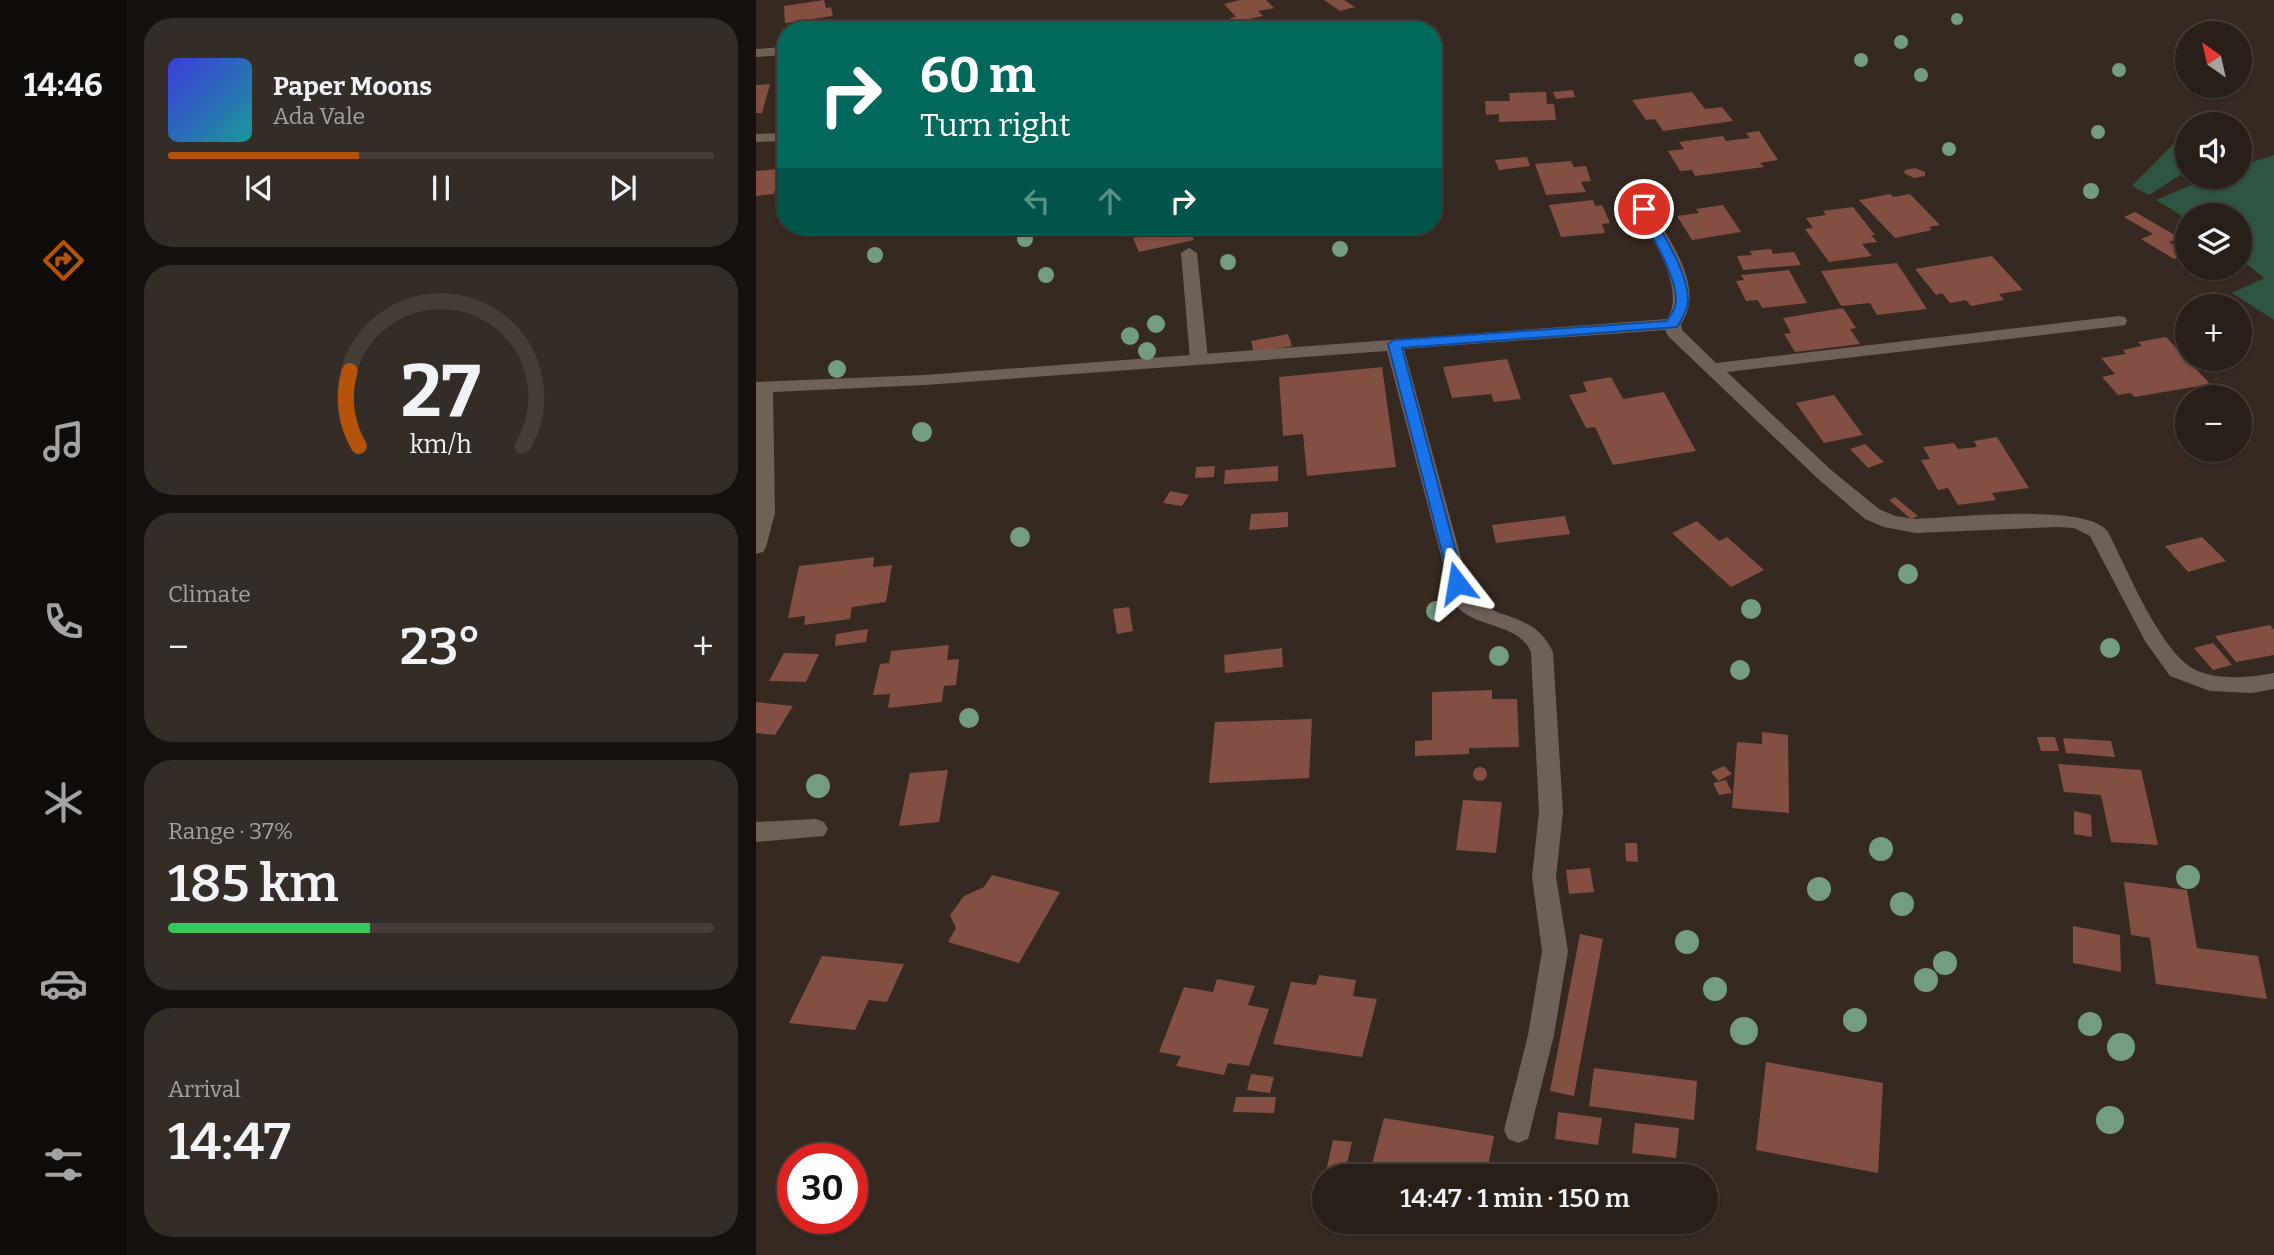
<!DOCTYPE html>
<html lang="en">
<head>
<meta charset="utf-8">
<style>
  body { margin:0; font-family:Bitter,serif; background:#342c26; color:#f1f3f6; height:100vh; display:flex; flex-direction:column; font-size:26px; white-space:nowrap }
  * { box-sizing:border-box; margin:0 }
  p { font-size:23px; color:#a5a2a2 }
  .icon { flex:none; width:38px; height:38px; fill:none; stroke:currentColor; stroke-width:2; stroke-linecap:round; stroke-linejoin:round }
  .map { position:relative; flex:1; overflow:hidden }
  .details { display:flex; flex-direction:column; gap:18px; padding:18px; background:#16110e; width:630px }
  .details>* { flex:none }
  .banner { position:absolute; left:21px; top:21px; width:665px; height:214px; border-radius:28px; box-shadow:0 2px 5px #0004,0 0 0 2px #443d38; background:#00695c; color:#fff; overflow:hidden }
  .needle { width:46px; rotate:326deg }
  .controls { position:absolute; left:1419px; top:21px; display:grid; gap:14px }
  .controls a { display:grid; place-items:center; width:77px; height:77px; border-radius:50%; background:#281f19; box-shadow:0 2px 5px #0004,0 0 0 2px #443d38; font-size:35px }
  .speed { position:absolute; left:21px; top:1143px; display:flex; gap:14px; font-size:35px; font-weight:700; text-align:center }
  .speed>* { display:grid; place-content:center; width:91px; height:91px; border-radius:50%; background:#281f19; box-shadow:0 2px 5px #0004,0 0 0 2px #443d38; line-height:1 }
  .speed .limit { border:10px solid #d22; background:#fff; color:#111 }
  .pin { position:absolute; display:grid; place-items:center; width:60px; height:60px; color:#fff; margin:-30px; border:4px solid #fff; border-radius:50%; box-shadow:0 2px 7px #0007 }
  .me { position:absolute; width:77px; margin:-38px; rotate:346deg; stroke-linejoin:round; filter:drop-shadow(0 0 5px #0008) }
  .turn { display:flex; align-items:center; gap:24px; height:147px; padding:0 28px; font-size:32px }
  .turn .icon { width:91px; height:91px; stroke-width:2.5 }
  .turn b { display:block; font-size:49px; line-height:60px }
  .lanes { display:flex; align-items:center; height:66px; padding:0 28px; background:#0003; justify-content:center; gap:35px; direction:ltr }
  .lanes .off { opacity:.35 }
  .big { font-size:52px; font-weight:600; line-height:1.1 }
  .details .card { flex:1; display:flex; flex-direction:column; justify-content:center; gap:10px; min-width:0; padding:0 24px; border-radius:28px; background:#342c26 }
  .details .dial { align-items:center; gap:0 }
  .dial svg { height:182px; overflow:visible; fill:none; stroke:#443d38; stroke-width:7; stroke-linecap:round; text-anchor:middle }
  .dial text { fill:#f1f3f6; stroke:none }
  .song { display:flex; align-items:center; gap:21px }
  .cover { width:84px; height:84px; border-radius:10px; background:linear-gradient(135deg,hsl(240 70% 55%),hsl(180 70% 35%)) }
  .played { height:7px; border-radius:4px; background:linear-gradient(90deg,#b45309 35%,#443d38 35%) }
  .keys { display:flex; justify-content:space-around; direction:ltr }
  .heat { display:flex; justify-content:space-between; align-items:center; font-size:38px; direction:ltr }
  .charge { height:10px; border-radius:5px; background:linear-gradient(90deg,#34c759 37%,#443d38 0) }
  .trip { position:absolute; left:556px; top:1164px; width:406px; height:70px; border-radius:35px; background:#281f19; box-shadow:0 2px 5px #0004,0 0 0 2px #443d38; font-weight:600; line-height:70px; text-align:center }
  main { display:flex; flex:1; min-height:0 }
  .tabs { display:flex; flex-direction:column; width:126px; justify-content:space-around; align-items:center; background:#100c0a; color:#a5a2a2 }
  .tabs .icon { width:49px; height:49px }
  .tabs .on { color:#b45309 }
  .tabs b { font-size:32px; color:#f1f3f6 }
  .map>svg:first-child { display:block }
</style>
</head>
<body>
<main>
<nav class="tabs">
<b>14:46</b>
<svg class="icon on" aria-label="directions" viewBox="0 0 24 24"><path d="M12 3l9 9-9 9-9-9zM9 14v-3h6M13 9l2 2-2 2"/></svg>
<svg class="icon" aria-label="music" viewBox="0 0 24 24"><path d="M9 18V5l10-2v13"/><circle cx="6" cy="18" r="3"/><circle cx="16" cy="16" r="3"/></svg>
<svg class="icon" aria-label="phone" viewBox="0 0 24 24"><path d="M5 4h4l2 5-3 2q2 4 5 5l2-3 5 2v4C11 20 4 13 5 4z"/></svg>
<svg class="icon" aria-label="climate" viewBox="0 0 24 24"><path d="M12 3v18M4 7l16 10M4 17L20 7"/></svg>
<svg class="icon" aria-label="car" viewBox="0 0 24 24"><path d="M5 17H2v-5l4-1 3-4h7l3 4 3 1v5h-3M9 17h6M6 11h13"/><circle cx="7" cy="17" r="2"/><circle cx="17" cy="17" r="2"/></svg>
<svg class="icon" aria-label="filters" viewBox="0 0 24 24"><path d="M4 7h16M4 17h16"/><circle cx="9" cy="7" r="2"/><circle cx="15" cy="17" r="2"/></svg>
</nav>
<section class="details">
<div class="card">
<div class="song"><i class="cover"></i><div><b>Paper Moons</b><p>Ada Vale</p></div></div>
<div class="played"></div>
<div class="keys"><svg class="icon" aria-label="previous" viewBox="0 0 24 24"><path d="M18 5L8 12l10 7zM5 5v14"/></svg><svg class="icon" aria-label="pause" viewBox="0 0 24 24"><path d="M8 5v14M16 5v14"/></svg><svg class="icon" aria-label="next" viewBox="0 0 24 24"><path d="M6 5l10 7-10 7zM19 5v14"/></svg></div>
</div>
<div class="card dial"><svg viewBox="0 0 100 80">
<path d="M14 69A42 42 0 1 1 86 69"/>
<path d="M14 69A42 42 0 0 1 10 36" stroke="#b45309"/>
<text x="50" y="56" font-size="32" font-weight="700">27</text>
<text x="50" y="72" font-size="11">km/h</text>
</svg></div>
<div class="card"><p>Climate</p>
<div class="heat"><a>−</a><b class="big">23°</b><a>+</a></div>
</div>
<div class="card"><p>Range · 37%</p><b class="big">185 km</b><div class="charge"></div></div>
<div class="card"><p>Arrival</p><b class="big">14:47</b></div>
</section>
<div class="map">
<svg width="1518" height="1255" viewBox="0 0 1518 1255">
  <rect width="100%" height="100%" fill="#362921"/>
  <!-- green -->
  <path fill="#2e5541" d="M1431,130v41l-38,24 -17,-9z
    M1518,155v165l-42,-27 32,-15 -24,-19v-44h-52l-1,4 -31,-19 54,-23h30v-11z"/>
  <!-- building -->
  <path fill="#824f42" d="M68,0l2,8 5,-1 2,9 -48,7 -1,-17z
    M484,0h26l8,8 -16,3 5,5 -29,6 -4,-4 6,-1 -12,-13z
    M568,0h20l11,7 -15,4z
    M14,84l-8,29h-6v-28z
    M817,90l2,7 -19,2 -3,-7z
    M790,92l1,12h7l2,16 -57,2v-8l-13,1 -1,-14h25l-1,-8z
    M936,92l13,17 17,-2 11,14 -70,10 -8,-12 -9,1 -14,-20z
    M1003,131l19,29 -18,3 4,4 -69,9 -3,-6 -12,1 -12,-20 16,-2 -5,-7 44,-6 3,5 24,-3 -4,-5z
    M771,157l3,9 -31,4 -4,-10z
    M815,161l3,6 12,-1 5,15 -10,1 5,10 -40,3 -11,-31z
    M1159,168l10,4v4l-11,2 -10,-5 1,-3z
    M24,169l-6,25 -18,2v-25z
    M1134,194l3,3 17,-3 30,31 -11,2 3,3 -37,8 -36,-38z
    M837,200l2,6 7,-1 8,18 -8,1 3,9 -44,4 -12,-32z
    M967,205l18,27 -49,8 -15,-24 22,-3 -3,-4z
    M1097,207l22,28h-4l6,7 -15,2 10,12 -43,6 -24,-33 8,-1 -7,-10 20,-3 -3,-4z
    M1379,212l45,26 -11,4 18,11 -13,6 -33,-20 12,-5 -29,-17z
    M432,227l6,13 -55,12 -6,-14z
    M1015,249l2,5 21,-2 7,13 -58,5 -6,-14 15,-1 -2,-4z
    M1236,256l31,34 -24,4 5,6 -33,6 -5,-6 -16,3 -8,-10 -6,2 -21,-26z
    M1141,263l30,46 -50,6 -7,-12 -29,3 -20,-35z
    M1033,270l18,33 -45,5 -4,-8 -12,1 -10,-20 8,-1 -3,-5z
    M1087,308l13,20 -6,1 10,15 -65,8 -11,-18 7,-1 -8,-15z
    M532,334l4,12 -38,7 -3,-12z
    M1410,337l44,47 -75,13 -5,-4 -12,2 -16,-18 13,-3 -14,-16 25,-4 -3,-4 19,-4 -4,-4z
    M751,359l14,40 -27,3 -3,-8 -39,4 -9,-31z
    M626,367l14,100 -89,9 -4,-42 -20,2 -4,-59z
    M855,377l12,22 41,-7 32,59 -83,14 -18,-38 -9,1 -17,-33 18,-3 -4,-10z
    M1078,395l29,40 -39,8 -28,-40z
    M1241,437l32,51 -37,5 4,7 -38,5 -10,-17 -10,2 -17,-30 9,-1 -7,-12 31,-4 4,6 19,-2 -3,-6z
    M1109,444l19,18 -16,6 -18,-19z
    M459,466l-1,11 -19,1 1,-11z
    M522,466v15l-54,3 1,-14z
    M414,491l19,4 -7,11 -19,-3z
    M1139,497l23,19 -7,3 -22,-19z
    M532,512v15l-39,3 2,-16z
    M809,516l5,18 -74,9 -4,-18z
    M941,521l22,20 8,-4 37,33 -33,17 -59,-54z
    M1446,537l24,24 -38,11 -23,-26z
    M118,557l-1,10 19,-2 -6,37 -34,5 -2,12 -46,6 1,-9 -17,2 11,-52z
    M373,607l4,24 -16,3 -4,-25z
    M1514,625l4,5v25l-38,7 -21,-26z
    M112,629l-2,13 -31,4 1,-12z
    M1457,643l19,22 -19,5 -19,-22z
    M193,645l-2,15 12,-1 -3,26 -12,1 -2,16 -54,6 2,-14 -17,1 7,-31 9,-1 2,-12z
    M526,648l1,19 -58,6 -1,-18z
    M28,653l35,1 -13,28 -37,-1z
    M736,690v9h25l2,48 -50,1v6l-54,2v-15l17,-1v-48z
    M0,702l37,4 -18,29 -19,-2z
    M556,719l-3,59 -100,5 6,-61z
    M1006,732l26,3 1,78 -57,-5 5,-66 25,2z
    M1281,737h18l4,14h-18z
    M1307,738l48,3 4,16 -49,-4z
    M1302,764l83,6 17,75 -47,-3 -10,-47 -37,-3z
    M968,766l8,8 -14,7 -7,-9z
    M717 774a7 7 0 1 1 14 0a7 7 0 1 1-14 0Z
    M192,770l-9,52 -40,4 11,-53z
    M970,780l6,13 -13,2 -6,-12z
    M707,800l39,2 -6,51 -40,-3z
    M1318,811l17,4 1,22 -18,-3z
    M869,843h12l1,19 -12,-1z
    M834,868l4,24 -25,2 -3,-24z
    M236,875l68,17 -41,71 -71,-21 8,-14 -6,-13 14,-19 20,-9z
    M1368,882l63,8 10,58 61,8 9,43 -111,-15 -6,-46 -19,-3z
    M1317,926l47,9 1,37 -48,-9z
    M824,934l23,5 -29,157 -24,-5z
    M66,956l82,8 -17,38 -18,-2 -14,30 -66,-7z
    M563,975l37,5 -3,16 24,3 -15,58 -89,-13 18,-62 25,3z
    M461,979l38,7 -7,19 21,4 -20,57 -21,-3 -4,12 -48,-9 5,-10 -22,-4 25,-65 29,5z
    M1010,1062l117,21 -5,90 -122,-23z
    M838,1068l103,13 -3,39 -105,-14z
    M495,1074l23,3 -4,16 -23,-3z
    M480,1097h40l-2,16 -41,-1z
    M802,1112l44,6 -4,27 -43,-6z
    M628,1118l110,18 -8,40h-117z
    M879,1123l44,5 -3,30 -44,-5z
    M577,1140l19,2 -8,34h-19z"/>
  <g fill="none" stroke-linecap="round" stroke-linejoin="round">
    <!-- lane -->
    <path fill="#706158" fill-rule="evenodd" d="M433,248l8,5 11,106 -9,5 -9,-5 -9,-106z"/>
    <!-- street -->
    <path fill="#706158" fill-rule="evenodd" d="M30,47v8l-30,2v-8z
      M30,133v8l-30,1v-8z
      M888,204l8,5c18,33 54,79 29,115l1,6 34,33 403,-47 6,1 2,4 -2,4 -6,1 -392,46 103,97 49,40 16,7 20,3c36,-1 174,-17 193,13 19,37 46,104 77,131 21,19 63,15 89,10v16l-22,4 -42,-2 -40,-15 -25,-35 -55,-105 -16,-8 -17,-1 -142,6 -31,-6 -19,-8 -49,-42 -148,-141 -3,-6 -261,19 68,249c30,24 62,14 81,54l10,160 -7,65 12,74 -14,84 -26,104 -10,4 -10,-4 -4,-9 24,-95 14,-84 -10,-74 7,-65 -8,-160c-14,-32 -61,-22 -78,-51l-66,-250 -462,34 -152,7 2,121 -9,34 -3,5 -7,2v-172l169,-7 742,-56c20,-30 -16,-82 -31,-110z
      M60,819l8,3 4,7 -4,7 -68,6v-20z"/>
  </g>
  <!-- trees -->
  <g fill="#739c80">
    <circle cx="1201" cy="19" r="6"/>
    <circle cx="1145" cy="42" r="7"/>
    <circle cx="1105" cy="60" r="7"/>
    <circle cx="1363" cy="70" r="7"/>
    <circle cx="1165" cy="75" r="7"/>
    <circle cx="1342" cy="132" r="7"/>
    <circle cx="1193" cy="149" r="7"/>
    <circle cx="1335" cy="191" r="8"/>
    <circle cx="269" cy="239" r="8"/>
    <circle cx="584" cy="249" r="8"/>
    <circle cx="119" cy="255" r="8"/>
    <circle cx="472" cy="262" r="8"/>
    <circle cx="290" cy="275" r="8"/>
    <circle cx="400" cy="324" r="9"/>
    <circle cx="374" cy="336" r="9"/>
    <circle cx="391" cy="351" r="9"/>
    <circle cx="81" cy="369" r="9"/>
    <circle cx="166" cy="432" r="10"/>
    <circle cx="264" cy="537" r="10"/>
    <circle cx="1152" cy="574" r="10"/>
    <circle cx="995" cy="609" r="10"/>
    <circle cx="680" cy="611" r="10"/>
    <circle cx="1354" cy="648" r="10"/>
    <circle cx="743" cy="656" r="10"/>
    <circle cx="984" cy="670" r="10"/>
    <circle cx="213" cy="718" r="10"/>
    <circle cx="62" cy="786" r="12"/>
    <circle cx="1125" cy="849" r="12"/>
    <circle cx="1432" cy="877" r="12"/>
    <circle cx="1063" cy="889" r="12"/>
    <circle cx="1146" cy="904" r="12"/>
    <circle cx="931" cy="942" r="12"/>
    <circle cx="1189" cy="963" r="12"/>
    <circle cx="1170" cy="980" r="12"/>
    <circle cx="959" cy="989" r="12"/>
    <circle cx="1099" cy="1020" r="12"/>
    <circle cx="1334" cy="1024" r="12"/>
    <circle cx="988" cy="1031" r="14"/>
    <circle cx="1365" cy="1047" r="14"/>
    <circle cx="1354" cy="1120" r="14"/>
  </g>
  <!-- route -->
  <path fill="#1a73e8" stroke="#114b97" stroke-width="2" d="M888,205l5,4c14,25 40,64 39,93 0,8 -7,18 -11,25l-275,21 62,235 -2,4h-11l-63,-243 6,-4 273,-19c3,-5 7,-10 8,-15 7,-23 -27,-76 -37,-97z"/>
</svg>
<div class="controls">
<a><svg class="needle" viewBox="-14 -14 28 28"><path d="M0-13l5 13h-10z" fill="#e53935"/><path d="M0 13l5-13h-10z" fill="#a5a2a2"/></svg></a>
<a><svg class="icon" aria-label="sound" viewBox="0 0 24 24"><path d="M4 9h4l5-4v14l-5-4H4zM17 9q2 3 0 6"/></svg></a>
<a><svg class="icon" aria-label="layers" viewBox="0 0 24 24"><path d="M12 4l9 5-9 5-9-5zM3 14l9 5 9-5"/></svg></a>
<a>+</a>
<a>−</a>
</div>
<div class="speed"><div class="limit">30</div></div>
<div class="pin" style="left:888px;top:209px;background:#d93025"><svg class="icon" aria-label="arrive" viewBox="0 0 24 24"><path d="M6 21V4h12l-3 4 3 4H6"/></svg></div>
<svg class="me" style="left:701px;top:583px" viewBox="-20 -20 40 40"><path d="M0-17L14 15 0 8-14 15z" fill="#1a73e8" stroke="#fff" stroke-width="4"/></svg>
<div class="trip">14:47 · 1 min · 150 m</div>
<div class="banner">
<div class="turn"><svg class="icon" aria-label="right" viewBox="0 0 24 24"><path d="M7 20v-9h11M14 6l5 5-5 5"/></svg><div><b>60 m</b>Turn right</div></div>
<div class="lanes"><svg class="icon off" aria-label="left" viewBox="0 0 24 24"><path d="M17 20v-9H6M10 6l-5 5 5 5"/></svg><svg class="icon off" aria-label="ahead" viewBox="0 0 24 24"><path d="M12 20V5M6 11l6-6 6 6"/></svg><svg class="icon" aria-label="right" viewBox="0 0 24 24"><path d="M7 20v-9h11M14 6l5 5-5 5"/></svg></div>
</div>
</div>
</main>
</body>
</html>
